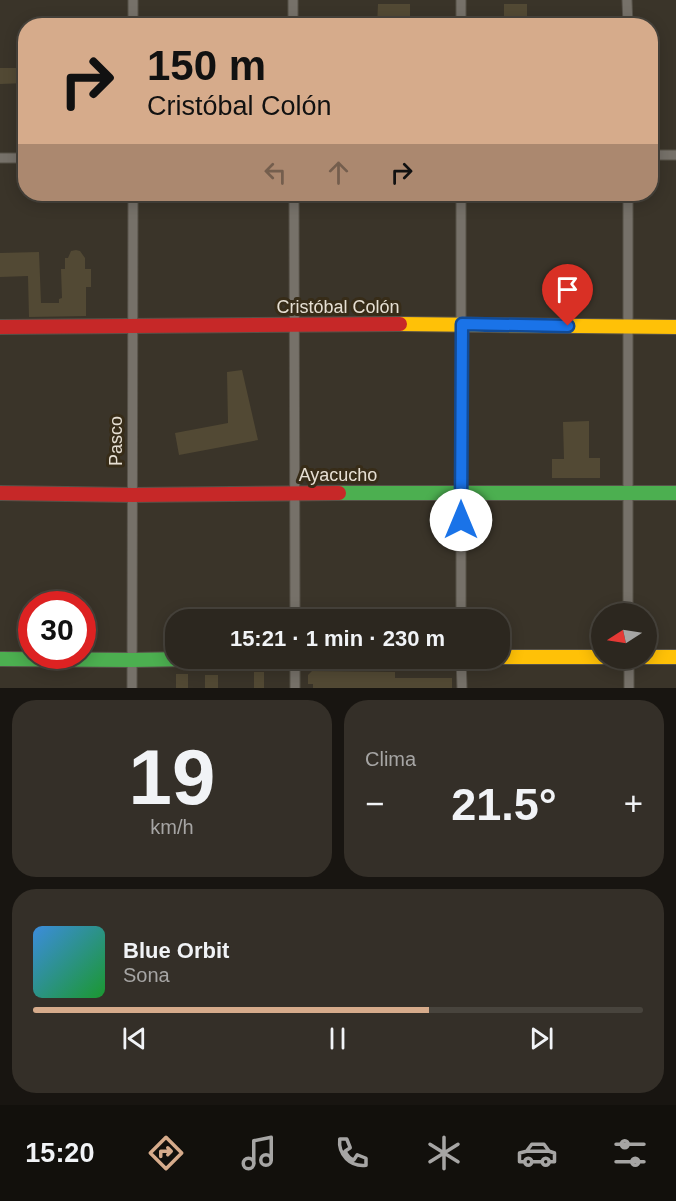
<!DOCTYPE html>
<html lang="es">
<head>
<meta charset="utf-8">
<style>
  body { margin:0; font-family:Helvetica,sans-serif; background:#342f28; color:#f1f3f6; height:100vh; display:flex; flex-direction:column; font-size:22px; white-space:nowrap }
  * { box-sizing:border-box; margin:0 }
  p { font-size:20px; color:#a6a5a4 }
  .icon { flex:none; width:33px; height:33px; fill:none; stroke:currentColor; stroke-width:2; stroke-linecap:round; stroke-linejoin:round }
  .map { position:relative; height:688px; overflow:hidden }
  .drawer { display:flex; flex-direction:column; gap:12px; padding:12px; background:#181511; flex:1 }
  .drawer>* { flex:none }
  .hud { position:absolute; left:18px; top:18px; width:640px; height:183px; border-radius:24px; box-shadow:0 3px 15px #0003,0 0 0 2px #48443d; background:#d6ab8b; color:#111; overflow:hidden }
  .needle { width:39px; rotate:258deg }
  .tools { position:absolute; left:591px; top:603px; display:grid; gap:12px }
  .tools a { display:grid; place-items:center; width:66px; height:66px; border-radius:50%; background:#2c271f; box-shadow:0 3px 15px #0003,0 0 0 2px #48443d; font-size:30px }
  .speed { position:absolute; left:18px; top:591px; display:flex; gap:12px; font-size:30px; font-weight:700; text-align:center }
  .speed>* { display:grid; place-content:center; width:78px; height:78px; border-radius:50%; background:#2c271f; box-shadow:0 3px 15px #0003,0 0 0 2px #48443d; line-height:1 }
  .speed .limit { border:9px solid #d22; background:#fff; color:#111 }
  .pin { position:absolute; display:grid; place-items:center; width:51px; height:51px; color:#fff; margin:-62px -26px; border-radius:50% 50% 50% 0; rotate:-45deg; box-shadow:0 0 6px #0007 }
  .pin .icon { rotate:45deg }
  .me { position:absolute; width:66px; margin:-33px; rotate:0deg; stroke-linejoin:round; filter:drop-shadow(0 0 4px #0008) }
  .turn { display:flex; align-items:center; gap:21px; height:126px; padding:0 30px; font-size:27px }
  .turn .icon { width:78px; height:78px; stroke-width:2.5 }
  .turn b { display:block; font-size:42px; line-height:51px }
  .lanes { display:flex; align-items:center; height:57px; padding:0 30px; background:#0003; justify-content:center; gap:30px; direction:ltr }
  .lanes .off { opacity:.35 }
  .big { font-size:45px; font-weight:700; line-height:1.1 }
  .drawer .widget { flex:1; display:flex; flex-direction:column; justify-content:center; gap:9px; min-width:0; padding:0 21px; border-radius:24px; background:#342f28 }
  .drawer .dial { align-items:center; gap:0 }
  .dial b { font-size:78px; line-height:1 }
  .song { display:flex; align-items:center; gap:18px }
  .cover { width:72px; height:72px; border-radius:9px; background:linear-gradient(135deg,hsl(210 70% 55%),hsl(130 70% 35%)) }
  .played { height:6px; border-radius:3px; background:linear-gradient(90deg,#d6ab8b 65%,#48443d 65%) }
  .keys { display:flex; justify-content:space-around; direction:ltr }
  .heat { display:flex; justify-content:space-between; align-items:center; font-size:33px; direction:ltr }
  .drawer .tiles { flex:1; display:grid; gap:12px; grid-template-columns:1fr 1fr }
  .widget:last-child { grid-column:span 2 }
  .trip { position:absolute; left:165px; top:609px; width:345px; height:60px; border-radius:24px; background:#2c271f; box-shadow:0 3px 15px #0003,0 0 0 2px #48443d; font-weight:700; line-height:60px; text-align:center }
  .tabs { display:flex; height:96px; justify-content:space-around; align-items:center; background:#12100c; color:#a6a5a4 }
  .tabs .icon { width:42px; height:42px }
  .tabs .on { color:#d6ab8b }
  .tabs b { font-size:27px; color:#f1f3f6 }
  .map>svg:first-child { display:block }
</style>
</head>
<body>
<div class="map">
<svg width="676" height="688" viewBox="0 0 676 688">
  <rect width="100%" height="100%" fill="#3a3429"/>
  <!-- building -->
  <path fill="#524934" d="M378,4h32v22h-33z
    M504,4h23v21h-23z
    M0,68h26v15l-26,1z
    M76,250l4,1 5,7v11h6v18h-5v29l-57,1 -1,-41 -28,1v-24l39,-1 2,51h18v-4l3,-1 -1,-29h4v-11h3l3,-7z
    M242,370l16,70 -79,15 -4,-22 53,-10 -1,-51z
    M589,421v37h11v20h-48v-19h12l-1,-37z
    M312,671l83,1v6h57v10h-139v-4h-5v-9z
    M254,672h10v16h-10z
    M176,674h12v14h-12z
    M205,675h13v13h-13z"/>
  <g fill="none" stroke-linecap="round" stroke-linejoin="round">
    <!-- street casing -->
    <g stroke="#575249" stroke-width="11">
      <path id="street" d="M293,0v26
        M461,0v26
        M627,0l1,26
        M133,26v-26
        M651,155h25
        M0,158h26
        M294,194l1,426
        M628,194v420
        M461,620v-426
        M295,658v30
        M461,658l1,30
        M629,658v30
        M132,688l1,-494"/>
    </g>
    <!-- fast casing -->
    <g stroke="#575249" stroke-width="16">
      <path id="fast" d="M339,493h337
        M0,659l132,1 111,-2"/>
    </g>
    <!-- slow casing -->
    <g stroke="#575249" stroke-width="16">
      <path id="slow" d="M400,324l276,3
        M500,657h102
        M646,657h30"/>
    </g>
    <!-- jam casing -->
    <g stroke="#575249" stroke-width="16">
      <path id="jam" d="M0,327l400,-3
        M0,493l133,2 206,-2"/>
    </g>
    <!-- street -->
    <use href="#street" stroke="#767169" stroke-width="9"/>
    <!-- fast -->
    <use href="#fast" stroke="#4caf50" stroke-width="14"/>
    <!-- slow -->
    <use href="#slow" stroke="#ffc107" stroke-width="14"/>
    <!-- jam -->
    <use href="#jam" stroke="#c62828" stroke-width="14"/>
  </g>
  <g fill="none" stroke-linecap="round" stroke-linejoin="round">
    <!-- route casing -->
    <g stroke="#114b97" stroke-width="15">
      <path id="route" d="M461,520l1,-196 106,2"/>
    </g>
    <!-- route -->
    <use href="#route" stroke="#1a73e8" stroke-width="10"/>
  </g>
  <g text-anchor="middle" stroke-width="6" stroke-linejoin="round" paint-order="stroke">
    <!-- street labels -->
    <g font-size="18" fill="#e6dfd3" stroke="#372c18">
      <text x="338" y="313">Cristóbal Colón</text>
      <text transform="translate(116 441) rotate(-90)" y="6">Pasco</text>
      <text x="338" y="481">Ayacucho</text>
    </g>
  </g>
</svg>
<div class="tools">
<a><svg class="needle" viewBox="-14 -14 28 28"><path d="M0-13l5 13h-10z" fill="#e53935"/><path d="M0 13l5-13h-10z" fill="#a6a5a4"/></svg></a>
</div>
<div class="speed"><div class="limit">30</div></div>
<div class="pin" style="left:568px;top:326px;background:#d93025"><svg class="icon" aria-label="arrive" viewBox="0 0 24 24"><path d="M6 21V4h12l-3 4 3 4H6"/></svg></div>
<svg class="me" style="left:461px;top:520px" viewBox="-20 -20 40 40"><circle r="19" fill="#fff"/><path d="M0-13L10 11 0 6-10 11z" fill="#1a73e8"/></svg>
<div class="trip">15:21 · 1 min · 230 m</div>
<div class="hud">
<div class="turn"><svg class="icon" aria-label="right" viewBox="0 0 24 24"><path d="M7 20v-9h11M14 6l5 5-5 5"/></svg><div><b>150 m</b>Cristóbal Colón</div></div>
<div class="lanes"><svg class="icon off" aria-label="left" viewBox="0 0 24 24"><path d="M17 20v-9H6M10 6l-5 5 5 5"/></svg><svg class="icon off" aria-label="ahead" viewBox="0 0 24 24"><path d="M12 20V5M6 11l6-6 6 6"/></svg><svg class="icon" aria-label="right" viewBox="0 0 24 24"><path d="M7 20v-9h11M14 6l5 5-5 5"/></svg></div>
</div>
</div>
<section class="drawer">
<div class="tiles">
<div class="widget dial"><b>19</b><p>km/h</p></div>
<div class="widget"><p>Clima</p>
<div class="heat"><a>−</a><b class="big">21.5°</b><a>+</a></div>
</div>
<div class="widget">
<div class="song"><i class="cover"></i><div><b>Blue Orbit</b><p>Sona</p></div></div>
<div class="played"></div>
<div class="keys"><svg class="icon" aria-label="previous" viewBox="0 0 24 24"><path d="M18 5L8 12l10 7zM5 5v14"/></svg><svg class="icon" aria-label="pause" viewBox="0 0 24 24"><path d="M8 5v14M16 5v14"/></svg><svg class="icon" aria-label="next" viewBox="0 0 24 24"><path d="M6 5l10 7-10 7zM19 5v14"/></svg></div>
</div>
</div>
</section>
<nav class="tabs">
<b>15:20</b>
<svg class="icon on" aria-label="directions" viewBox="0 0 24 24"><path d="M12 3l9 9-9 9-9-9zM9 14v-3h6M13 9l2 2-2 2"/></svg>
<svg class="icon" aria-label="music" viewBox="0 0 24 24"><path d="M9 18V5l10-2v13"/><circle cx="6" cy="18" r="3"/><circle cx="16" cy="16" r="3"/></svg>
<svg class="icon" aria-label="phone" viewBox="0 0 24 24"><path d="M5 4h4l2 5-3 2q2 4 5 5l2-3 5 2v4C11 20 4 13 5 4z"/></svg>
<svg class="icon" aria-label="climate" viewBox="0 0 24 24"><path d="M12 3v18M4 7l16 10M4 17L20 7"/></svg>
<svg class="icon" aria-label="car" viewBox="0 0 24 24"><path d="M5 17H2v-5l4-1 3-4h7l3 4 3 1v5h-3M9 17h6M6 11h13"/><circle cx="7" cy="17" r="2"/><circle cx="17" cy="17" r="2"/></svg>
<svg class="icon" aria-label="filters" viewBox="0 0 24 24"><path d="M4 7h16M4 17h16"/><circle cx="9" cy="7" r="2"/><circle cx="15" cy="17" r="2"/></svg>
</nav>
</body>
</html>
